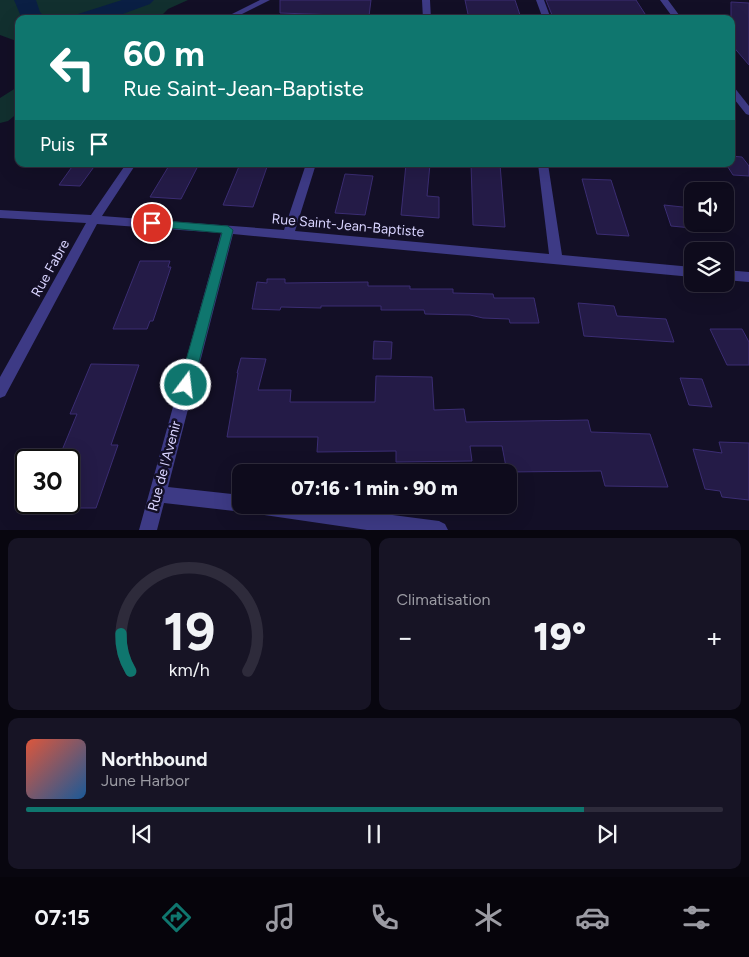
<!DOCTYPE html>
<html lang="fr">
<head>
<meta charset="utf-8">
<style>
  body { margin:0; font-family:Figtree,sans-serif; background:#171425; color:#f1f3f6; height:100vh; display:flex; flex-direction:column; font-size:19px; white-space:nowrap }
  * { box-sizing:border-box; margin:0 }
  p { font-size:16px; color:#9b9ba3 }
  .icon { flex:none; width:28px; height:28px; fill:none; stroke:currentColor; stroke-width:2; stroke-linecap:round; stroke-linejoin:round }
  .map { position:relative; height:530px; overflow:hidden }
  .sheet { display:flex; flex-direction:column; gap:8px; padding:8px; background:#08060f; flex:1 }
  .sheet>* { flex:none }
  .banner { position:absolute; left:15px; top:15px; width:720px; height:152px; border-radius:10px; box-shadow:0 5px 20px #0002,0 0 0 1px #2e2b3b; background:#0f766e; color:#fff; overflow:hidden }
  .tools { position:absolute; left:684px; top:182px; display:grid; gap:10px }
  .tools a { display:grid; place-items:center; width:50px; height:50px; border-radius:10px; background:#0e0b1c; box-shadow:0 5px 20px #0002,0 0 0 1px #2e2b3b; font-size:25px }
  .speed { position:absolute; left:15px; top:449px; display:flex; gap:10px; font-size:25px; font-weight:700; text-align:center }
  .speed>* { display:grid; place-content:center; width:65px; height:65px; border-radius:50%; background:#0e0b1c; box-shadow:0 5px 20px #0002,0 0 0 1px #2e2b3b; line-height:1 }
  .speed .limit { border:2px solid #111; border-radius:8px; background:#fff; color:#111 }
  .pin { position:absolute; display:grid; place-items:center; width:42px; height:42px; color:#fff; margin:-21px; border:2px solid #fff; border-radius:50%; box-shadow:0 1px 5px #0007 }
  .me { position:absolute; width:55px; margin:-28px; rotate:15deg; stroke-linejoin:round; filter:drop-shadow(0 0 4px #0008) }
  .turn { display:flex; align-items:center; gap:18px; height:105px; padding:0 25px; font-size:22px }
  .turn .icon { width:65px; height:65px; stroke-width:2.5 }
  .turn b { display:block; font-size:35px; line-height:42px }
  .then { display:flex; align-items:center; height:48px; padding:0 25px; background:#0003; gap:10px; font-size:19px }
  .big { font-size:38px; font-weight:800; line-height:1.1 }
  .sheet .tile { flex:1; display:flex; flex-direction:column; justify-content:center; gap:8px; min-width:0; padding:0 18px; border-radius:10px; background:#171425 }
  .sheet .dial { align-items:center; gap:0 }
  .dial svg { height:130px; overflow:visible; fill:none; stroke:#2e2b3b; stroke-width:7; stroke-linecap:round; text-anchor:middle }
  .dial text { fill:#f1f3f6; stroke:none }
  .song { display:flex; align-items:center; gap:15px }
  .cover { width:60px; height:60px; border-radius:8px; background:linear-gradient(135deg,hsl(10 70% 55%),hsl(210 70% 35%)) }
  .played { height:5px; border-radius:2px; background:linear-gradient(90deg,#0f766e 80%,#2e2b3b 80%) }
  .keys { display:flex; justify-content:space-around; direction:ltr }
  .heat { display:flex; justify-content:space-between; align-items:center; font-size:28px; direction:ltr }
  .sheet .tiles { flex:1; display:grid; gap:8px; grid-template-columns:1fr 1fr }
  .tile:last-child { grid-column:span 2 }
  .trip { position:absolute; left:232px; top:464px; width:285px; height:50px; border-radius:10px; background:#0e0b1c; box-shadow:0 5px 20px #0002,0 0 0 1px #2e2b3b; font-weight:800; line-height:50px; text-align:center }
  .tab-bar { display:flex; height:80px; justify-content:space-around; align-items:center; background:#06040b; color:#9b9ba3 }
  .tab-bar .icon { width:35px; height:35px }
  .tab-bar .selected { color:#0f766e }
  .tab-bar b { font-size:22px; color:#f1f3f6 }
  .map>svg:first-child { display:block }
</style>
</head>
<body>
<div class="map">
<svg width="749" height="530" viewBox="0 0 749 530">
  <rect width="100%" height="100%" fill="#130f26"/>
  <!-- green -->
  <path fill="#12302f" d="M0,0h188l-20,9 -10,10h-139v23l-19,-7z
    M19,86v26l-11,9 -8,2v-25z"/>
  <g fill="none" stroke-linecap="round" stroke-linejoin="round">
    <!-- river -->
    <path fill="#0a1f44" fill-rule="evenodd" d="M14,0h22l4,12 7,7h-25z
      M122,0h32l-4,4 -41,15h-34l3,-5z"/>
  </g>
  <!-- building -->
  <path fill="#241b47" stroke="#3b2d73" d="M280,0h91l-2,16h-2l-87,-3z
    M465,0h50l6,18 -52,1z
    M546,0h90l11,17 -95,-2z
    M731,2l18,1v62l-18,-21z
    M731,156l11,1 7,9v10l-16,-1 -7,-11h5z
    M74,164h22l-16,22 -21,-1z
    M170,164h29l-18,35 -31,-2z
    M240,164h28l-15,43 -30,-2z
    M406,164h24l-3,32 12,1v21l-38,-3z
    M471,164h29l5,63 -32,-2z
    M345,174l28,2 -8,39 -30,-2z
    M582,179l29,1 18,56 -32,-2z
    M664,205l28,3v20l-21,-2z
    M140,261h30l-2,6h3l-18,54h-3l-3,8h-34z
    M267,279h18v4l83,-1v4h42v3h43v4l40,1 1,4h40l5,25h-29l-1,-4 -26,-1 -13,-3 -45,-1 -1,-4h-43v-4h-60v2l-40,-1 -1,3 -28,-1 5,-27 10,1z
    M578,303l36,3 3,10 49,3 8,23 -90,-6z
    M710,329h32l7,13v23h-22z
    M374,341l18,1 -1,17h-18z
    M241,358l25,1 -8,31h33l-1,12h85l1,-26 56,1 2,33 30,-1 2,13 122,-2 3,12 59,2 18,53 -63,-1 -4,-15 -94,1 -5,-26h-32l2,15 -76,1v-11l-79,1 1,-15h-91l11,-64h-1z
    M91,364l48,1 -28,80h7l-22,63h-27v-48h-11l19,-46h-7z
    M680,378l22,1 10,28 -23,-2z
    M719,442l30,1v57l-27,-3 -2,-6 -15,-2 -12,-40 29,4z"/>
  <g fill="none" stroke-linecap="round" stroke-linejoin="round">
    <!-- minor -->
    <path fill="#3d3a85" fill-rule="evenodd" d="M260,0h10l-38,19h-10z
      M422,0h8l1,19h-8z
      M536,0h8l7,19h-8z
      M660,0h8l14,19h-8z
      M731,86l3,1 15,19v9l-3,-1 -15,-19z
      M126,164h10l-34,52 182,14 22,-66h10l-21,67 254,23 -11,-90h10l14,91 130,12v10l-459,-43 -65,253 73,8v10h74l124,16 6,3 3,6h-81l-124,-18 -79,-9 -7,27h-18l82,-297 -124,-9 -92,172 -5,2v-21l86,-154 -86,-5v-8l91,5z
      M725,270l24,2v10l-24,-2z"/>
  </g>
  <!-- route -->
  <path fill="#0f766e" stroke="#0a4d48" d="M152,220l76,6 5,4 -40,155 -2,4 -5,2 -5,-2 -2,-4 43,-152 -74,-7 -2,-3z"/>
  <g text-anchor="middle" stroke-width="5" stroke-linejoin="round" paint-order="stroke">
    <!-- street labels -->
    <g font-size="14" fill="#d9d4ff" stroke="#130f26">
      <text transform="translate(348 225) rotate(5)" y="5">Rue Saint-Jean-Baptiste</text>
      <text transform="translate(50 268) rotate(-61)" y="5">Rue Fabre</text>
      <text transform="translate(164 466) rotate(-75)" y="5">Rue de l'Avenir</text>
    </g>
  </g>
</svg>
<div class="tools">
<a><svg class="icon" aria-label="sound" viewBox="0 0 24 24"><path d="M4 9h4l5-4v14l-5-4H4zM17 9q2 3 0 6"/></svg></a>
<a><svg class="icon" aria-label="layers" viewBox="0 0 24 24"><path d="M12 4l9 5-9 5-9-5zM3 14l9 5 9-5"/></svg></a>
</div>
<div class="speed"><div class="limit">30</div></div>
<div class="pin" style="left:152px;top:223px;background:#d93025"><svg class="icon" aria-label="arrive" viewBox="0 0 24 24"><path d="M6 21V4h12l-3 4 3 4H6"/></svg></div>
<svg class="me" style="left:186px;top:385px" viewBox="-20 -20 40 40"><circle r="17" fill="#0f766e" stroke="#fff" stroke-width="3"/><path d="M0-11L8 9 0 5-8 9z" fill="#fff"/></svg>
<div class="trip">07:16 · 1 min · 90 m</div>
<div class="banner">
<div class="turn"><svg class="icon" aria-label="left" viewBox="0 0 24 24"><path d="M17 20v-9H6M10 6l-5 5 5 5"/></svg><div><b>60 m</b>Rue Saint-Jean-Baptiste</div></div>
<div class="then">Puis<svg class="icon" aria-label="arrive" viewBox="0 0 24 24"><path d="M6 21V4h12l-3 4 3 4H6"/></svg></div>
</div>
</div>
<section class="sheet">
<div class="tiles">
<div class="tile dial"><svg viewBox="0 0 100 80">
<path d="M14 69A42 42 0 1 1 86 69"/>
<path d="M14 69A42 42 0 0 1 8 46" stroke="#0f766e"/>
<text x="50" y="56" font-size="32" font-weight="700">19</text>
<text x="50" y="72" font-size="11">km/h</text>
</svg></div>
<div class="tile"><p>Climatisation</p>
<div class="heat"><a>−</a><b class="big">19°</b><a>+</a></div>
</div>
<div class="tile">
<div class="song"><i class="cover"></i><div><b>Northbound</b><p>June Harbor</p></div></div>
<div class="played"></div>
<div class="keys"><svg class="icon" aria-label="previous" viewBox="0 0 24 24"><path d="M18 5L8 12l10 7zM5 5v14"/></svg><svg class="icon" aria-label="pause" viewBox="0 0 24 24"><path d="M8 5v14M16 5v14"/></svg><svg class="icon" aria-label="next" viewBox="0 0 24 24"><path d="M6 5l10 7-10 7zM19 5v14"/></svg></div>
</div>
</div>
</section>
<nav class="tab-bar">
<b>07:15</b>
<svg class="icon selected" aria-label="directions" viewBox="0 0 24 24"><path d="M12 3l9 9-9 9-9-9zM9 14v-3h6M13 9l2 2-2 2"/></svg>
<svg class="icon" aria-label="music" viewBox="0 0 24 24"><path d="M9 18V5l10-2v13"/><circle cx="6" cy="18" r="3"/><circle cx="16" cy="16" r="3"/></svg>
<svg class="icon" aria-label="phone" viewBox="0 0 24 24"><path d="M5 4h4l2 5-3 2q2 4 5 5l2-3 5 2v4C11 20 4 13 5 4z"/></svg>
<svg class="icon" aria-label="climate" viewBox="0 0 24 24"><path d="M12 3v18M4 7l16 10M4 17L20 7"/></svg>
<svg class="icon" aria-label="car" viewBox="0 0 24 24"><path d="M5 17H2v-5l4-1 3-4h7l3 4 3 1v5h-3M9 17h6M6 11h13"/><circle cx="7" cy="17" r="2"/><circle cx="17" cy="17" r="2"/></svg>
<svg class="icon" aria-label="filters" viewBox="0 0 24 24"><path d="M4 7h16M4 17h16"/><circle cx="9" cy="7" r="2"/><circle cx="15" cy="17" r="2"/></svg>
</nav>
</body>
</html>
